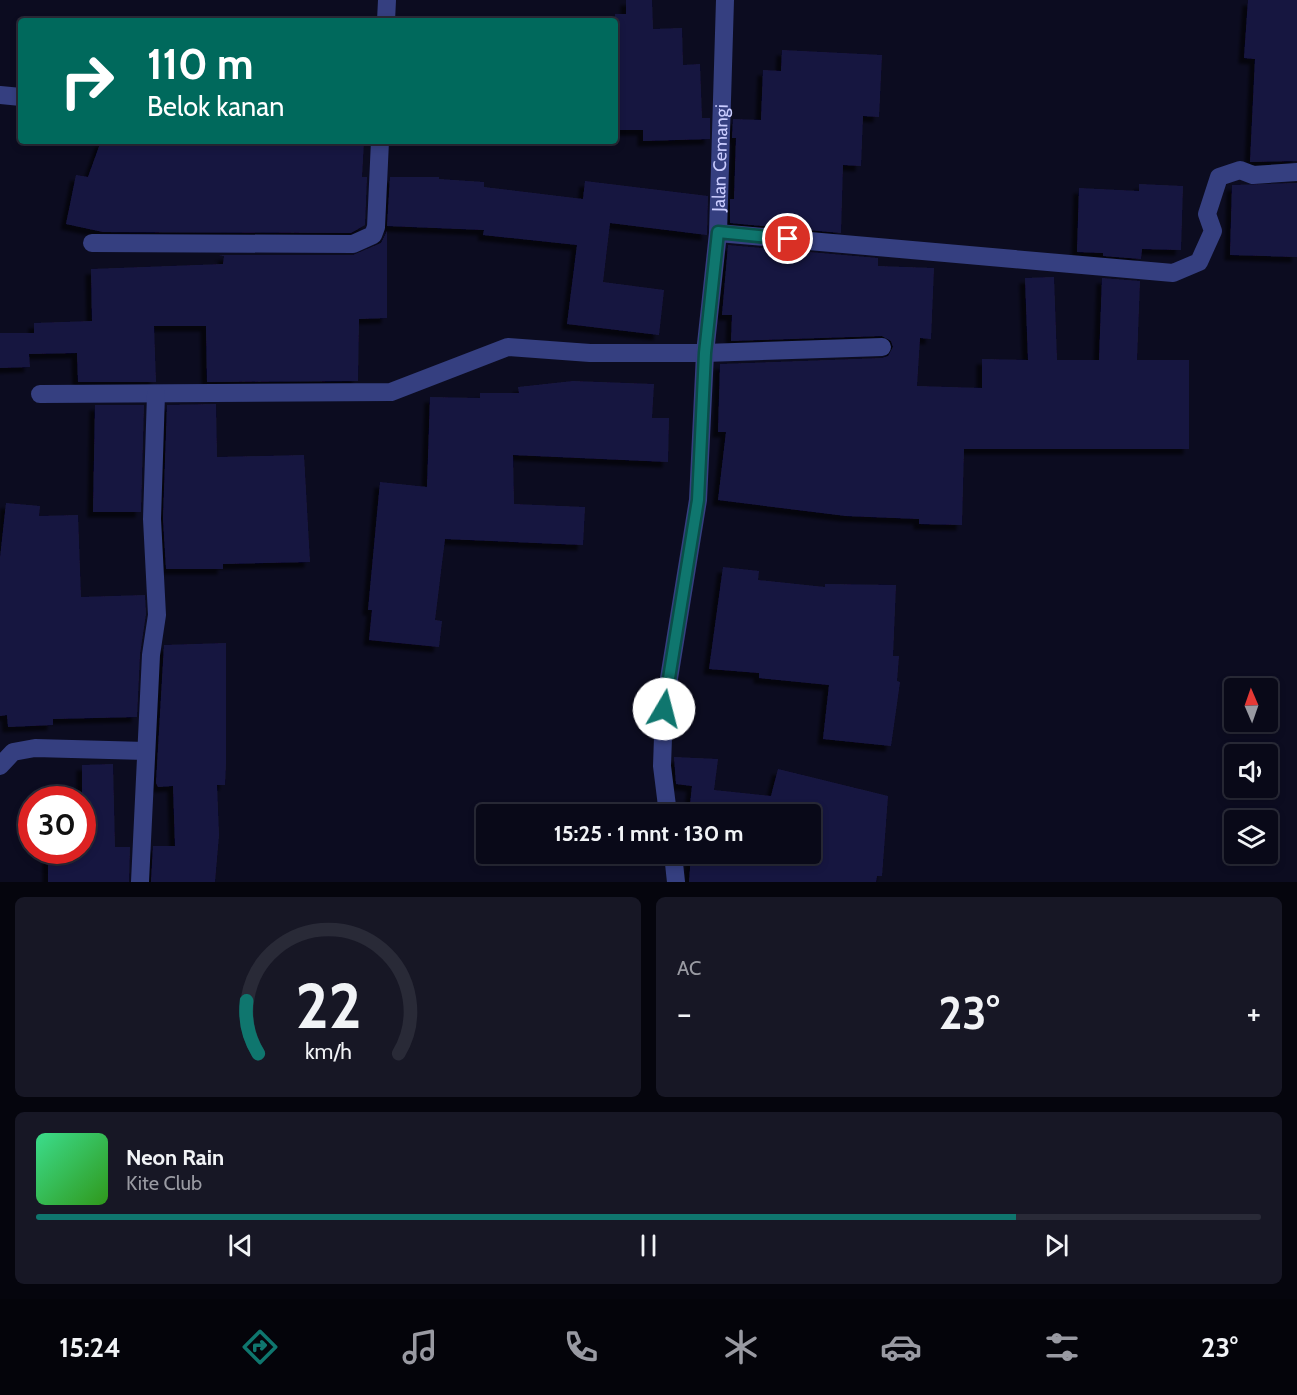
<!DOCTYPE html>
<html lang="id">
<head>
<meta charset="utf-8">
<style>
  body { margin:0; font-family:Cabin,sans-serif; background:#171725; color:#f1f3f6; height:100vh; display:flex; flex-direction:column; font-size:22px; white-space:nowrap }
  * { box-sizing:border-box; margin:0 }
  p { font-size:20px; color:#999aa2 }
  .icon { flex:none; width:33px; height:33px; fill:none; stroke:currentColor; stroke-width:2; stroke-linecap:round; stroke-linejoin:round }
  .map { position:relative; height:882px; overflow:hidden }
  .side { display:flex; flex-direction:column; gap:15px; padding:15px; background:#05050d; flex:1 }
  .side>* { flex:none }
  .guide { position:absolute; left:18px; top:18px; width:600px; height:126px; border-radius:6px; box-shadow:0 3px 9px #0003,0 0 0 2px #292a37; background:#00695c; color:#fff; overflow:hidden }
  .needle { width:39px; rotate:358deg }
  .controls { position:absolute; left:1224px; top:678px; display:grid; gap:12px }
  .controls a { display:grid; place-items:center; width:54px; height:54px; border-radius:6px; background:#090918; box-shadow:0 3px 9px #0003,0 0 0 2px #292a37; font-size:30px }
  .speed { position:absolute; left:18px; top:786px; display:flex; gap:12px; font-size:30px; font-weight:700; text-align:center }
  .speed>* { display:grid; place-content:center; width:78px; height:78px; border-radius:50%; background:#090918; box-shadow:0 3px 9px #0003,0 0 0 2px #292a37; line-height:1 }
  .speed .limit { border:9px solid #d22; background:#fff; color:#111 }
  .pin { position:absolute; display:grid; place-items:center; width:51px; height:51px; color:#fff; margin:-26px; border:3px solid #fff; border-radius:50%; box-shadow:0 2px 6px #0007 }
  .me { position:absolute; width:66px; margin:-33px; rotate:8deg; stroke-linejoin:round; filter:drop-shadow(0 0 4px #0008) }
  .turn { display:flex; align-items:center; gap:21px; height:126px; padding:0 30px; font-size:27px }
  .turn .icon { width:78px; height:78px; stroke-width:2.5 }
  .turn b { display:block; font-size:42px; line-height:51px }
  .big { font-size:45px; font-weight:700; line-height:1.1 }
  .side .card { flex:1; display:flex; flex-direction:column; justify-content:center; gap:9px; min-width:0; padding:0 21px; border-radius:9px; background:#171725 }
  .side .dial { align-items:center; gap:0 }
  .dial svg { height:156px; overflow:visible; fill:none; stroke:#292a37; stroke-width:7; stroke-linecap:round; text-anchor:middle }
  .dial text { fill:#f1f3f6; stroke:none }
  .song { display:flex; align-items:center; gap:18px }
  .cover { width:72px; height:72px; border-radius:9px; background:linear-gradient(135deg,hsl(150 70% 55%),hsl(110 70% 35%)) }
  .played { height:6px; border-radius:3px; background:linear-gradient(90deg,#0f766e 80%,#292a37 80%) }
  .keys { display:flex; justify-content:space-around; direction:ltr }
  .heat { display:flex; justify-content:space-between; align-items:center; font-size:33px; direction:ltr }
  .side .tiles { flex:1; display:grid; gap:15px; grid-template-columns:1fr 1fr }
  .card:last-child { grid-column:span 2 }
  .trip { position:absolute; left:476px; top:804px; width:345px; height:60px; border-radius:6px; background:#090918; box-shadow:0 3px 9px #0003,0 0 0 2px #292a37; font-weight:700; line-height:60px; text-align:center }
  .tabs { display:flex; height:96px; justify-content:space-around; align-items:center; background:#04040a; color:#999aa2 }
  .tabs .icon { width:42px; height:42px }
  .tabs .active { color:#0f766e }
  .tabs b { font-size:27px; color:#f1f3f6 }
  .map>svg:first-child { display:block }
</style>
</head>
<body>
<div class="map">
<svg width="1297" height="882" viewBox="0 0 1297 882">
  <defs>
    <filter id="shadow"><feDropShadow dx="-5.5" dy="5.5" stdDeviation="1.5" flood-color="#0009"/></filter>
  </defs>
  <rect width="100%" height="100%" fill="#0c0c20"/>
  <!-- building -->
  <path fill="#191741" filter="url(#shadow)" d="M626,0h26l1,29 29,-1 1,37 17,-1 2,54h8v21l-67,2v-11h-27l-1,-116h11z
    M1248,0h49v161l-47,1 5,-103 -11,-1z
    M782,50l100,5 -3,62 -16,-1 -2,50 -18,-1 -2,68 -111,-10v-24h4l2,-61h-4l1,-19 28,1 2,-50 18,1z
    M101,141h263l-2,36h5l-2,48 -14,8 -248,-1 -37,-8 10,-49 12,2z
    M390,177h49v2l45,3v5l99,12 2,-18 123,15 -1,39 -97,-12 -7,59 61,8 -5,45 -92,-11 10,-79 -94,-10 1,-5 -97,-4z
    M1297,183v74l-67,-2 2,-70z
    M1139,184l44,2 -2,64 -39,-1 -1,10 -38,-3v-3l-26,-1 2,-64 60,3z
    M387,231v87l-28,1 -1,62 -151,1 -1,-56h-52l2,56h-78l-1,-29 -48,1 1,13 -30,1v-35h34v-10l58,-2 -1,-52 132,-5 1,-8 -6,-1h135l28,-12z
    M728,245l150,13v8l56,2 -3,71 -11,-1 -3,48 65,2v-29l46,1 -3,-82 29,-1 3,83h42l3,-82 38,3 -3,79h52v89h-225l-2,76 -43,-1v-5l-73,-3 -128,-16 8,-68h-8l2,-68 162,-6 6,-2 5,-9 -2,-6 -9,-5 -151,5 1,-26h-10z
    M573,381l81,3 -2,34h17l-1,44 -155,-7 1,49 71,3 -2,38 -138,-6 -10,81 7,1 -3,26 -70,-7 3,-30h-4l12,-128 47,5 3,-90 50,1v-5h39l-1,-6z
    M216,404l1,53 87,-2 6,107 -87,2v5h-57l-3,-50 4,-114z
    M95,405h49l-3,107h-48z
    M6,503l34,3 -1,10 39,-1 3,82 64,-2 1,19 -6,40 -3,63 -84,2v6l-45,2 -1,-12 -7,1v-158z
    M723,567l36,4 -1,9 67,7v-3l71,1 -3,71h6l-2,25 3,1 -9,64 -68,-7 6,-54 -70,-7v-5l-50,-4z
    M226,643v120l-1,22h-8l2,50 -4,47h-64l2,-36h22l-2,-60 -15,1 -2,-4 8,-138z
    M674,757l44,2 -4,31 57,6 7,-27 110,27 -6,80h-5l-1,6h-187l2,-28h119v-40h-121l3,-28 -16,-2z
    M113,764l2,83h15l-1,35h-81v-32h34v-85z"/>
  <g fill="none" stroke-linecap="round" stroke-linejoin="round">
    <!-- minor -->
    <g stroke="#353f80" stroke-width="18">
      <path d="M386,21l1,-21"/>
      <path d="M0,95l21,2"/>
      <path d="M718,233l455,40 26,-11 14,-31 -6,-17 12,-37 21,-7 13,5 44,-3"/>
      <path d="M92,243l261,1 20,-9 3,-8 4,-86"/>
      <path d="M40,394l351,-2 117,-45 82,6h115l177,-6"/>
      <path d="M0,766l13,-14 22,-4 111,3"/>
      <path id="s1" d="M668,814l-6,-48 2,-57 34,-209 7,-147 13,-120 7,-233"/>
      <path d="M673,854l3,28"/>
      <path d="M140,882l11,-227 6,-40 -5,-96 4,-125"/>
    </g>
  </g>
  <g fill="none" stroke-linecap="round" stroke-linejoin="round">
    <!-- route casing -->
    <g stroke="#0a4d48" stroke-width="15">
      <path id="route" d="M664,709l34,-209 7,-147 13,-121 70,7"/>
    </g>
    <!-- route -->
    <use href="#route" stroke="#0f766e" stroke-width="10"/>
  </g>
  <g text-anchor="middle" stroke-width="6" stroke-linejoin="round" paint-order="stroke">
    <!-- street labels -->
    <g font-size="18" fill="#cbcdff" stroke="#0c0c20">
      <text dy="6" stroke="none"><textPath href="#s1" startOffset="660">Jalan Cemangi</textPath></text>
    </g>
  </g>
</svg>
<div class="controls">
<a><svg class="needle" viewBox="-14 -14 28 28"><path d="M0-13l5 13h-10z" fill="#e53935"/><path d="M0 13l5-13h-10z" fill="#999aa2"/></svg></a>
<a><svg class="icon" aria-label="sound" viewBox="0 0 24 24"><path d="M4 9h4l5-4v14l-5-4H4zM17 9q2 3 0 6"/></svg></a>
<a><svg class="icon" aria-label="layers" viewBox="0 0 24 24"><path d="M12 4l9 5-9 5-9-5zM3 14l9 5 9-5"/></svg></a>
</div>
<div class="speed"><div class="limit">30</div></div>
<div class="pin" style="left:788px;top:239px;background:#d93025"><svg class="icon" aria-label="arrive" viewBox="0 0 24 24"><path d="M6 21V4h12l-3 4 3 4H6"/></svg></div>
<svg class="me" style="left:664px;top:709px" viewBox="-20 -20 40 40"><circle r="19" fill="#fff"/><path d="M0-13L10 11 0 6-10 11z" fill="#0f766e"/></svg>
<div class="trip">15:25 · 1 mnt · 130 m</div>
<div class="guide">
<div class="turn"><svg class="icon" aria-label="right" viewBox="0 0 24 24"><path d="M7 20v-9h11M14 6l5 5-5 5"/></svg><div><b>110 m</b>Belok kanan</div></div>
</div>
</div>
<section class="side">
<div class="tiles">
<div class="card dial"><svg viewBox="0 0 100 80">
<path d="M14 69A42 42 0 1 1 86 69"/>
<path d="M14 69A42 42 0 0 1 8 42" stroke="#0f766e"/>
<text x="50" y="56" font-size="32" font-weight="700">22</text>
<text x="50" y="72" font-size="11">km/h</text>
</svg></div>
<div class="card"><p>AC</p>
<div class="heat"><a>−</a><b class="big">23°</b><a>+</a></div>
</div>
<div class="card">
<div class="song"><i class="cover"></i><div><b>Neon Rain</b><p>Kite Club</p></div></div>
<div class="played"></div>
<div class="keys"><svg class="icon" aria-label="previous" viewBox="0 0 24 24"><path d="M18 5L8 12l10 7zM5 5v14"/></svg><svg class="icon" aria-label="pause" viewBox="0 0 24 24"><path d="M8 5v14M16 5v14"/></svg><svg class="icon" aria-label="next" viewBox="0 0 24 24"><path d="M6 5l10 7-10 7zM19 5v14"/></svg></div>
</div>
</div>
</section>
<nav class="tabs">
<b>15:24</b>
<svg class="icon active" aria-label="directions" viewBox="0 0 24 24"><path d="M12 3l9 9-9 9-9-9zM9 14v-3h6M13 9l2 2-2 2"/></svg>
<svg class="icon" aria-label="music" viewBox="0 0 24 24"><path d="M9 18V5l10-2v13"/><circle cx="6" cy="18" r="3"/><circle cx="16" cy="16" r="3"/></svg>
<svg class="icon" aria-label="phone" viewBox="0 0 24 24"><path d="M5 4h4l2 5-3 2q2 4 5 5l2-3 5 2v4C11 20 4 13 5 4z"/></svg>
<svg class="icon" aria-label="climate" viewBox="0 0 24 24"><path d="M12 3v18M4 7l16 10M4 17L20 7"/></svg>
<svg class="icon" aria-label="car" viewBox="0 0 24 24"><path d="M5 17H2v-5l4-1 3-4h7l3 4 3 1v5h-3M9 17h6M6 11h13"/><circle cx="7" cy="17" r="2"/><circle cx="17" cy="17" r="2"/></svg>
<svg class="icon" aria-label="filters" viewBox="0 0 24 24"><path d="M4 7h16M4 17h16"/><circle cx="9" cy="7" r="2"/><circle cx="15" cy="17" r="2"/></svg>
<b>23°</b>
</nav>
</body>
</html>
